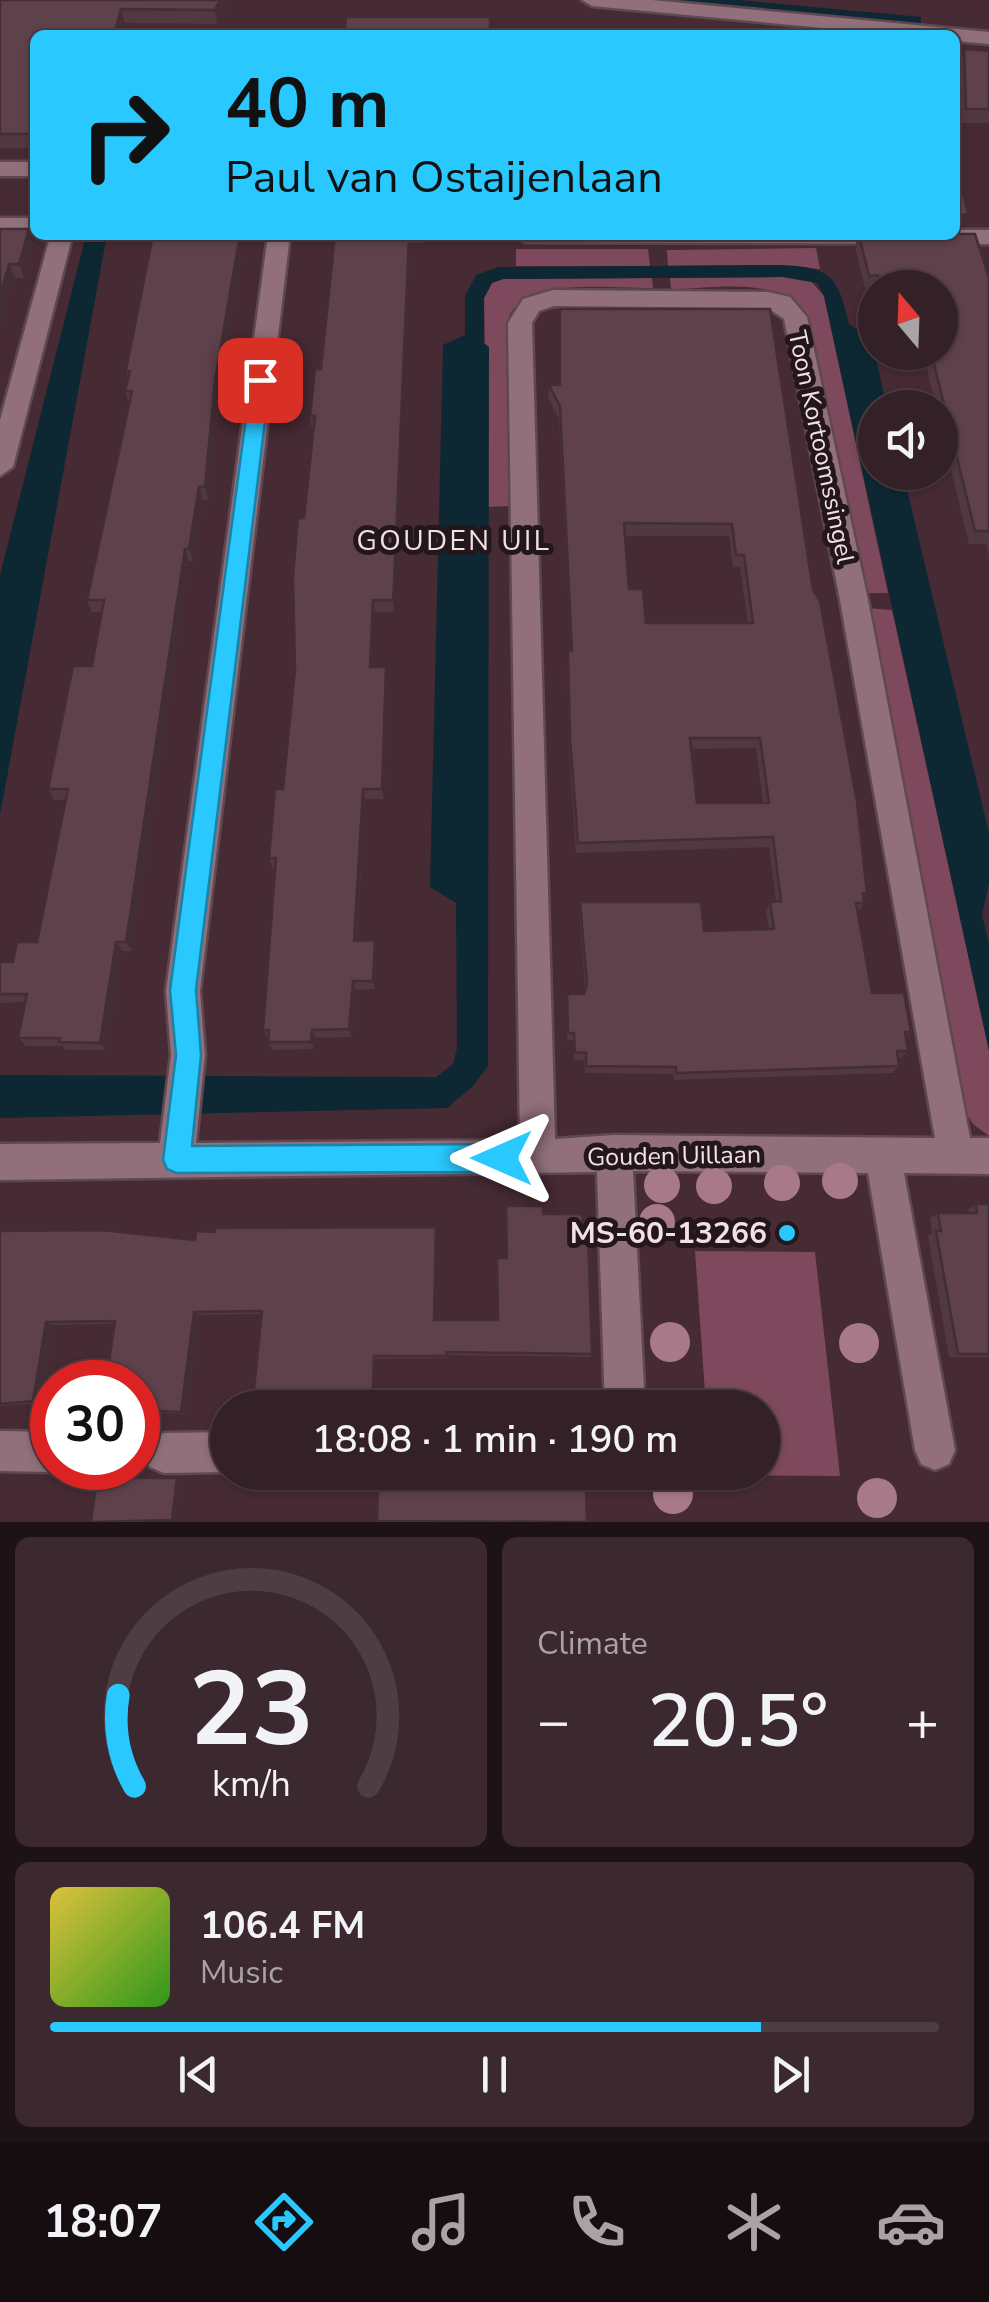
<!DOCTYPE html>
<html lang="en">
<head>
<meta charset="utf-8">
<style>
  body { margin:0; font-family:"Nunito Sans",sans-serif; background:#3c282f; color:#f1f3f6; height:100vh; display:flex; flex-direction:column; font-size:38px; white-space:nowrap }
  * { box-sizing:border-box; margin:0 }
  p { font-size:32px; color:#a9a3a7 }
  .icon { flex:none; width:55px; height:55px; fill:none; stroke:currentColor; stroke-width:2; stroke-linecap:round; stroke-linejoin:round }
  .map { position:relative; height:1522px; overflow:hidden }
  .details { display:flex; flex-direction:column; gap:15px; padding:15px; background:#1d1215; flex:1 }
  .details>* { flex:none }
  .hud { position:absolute; left:30px; top:30px; width:930px; height:210px; border-radius:15px; box-shadow:0 2px 8px #0004,0 0 0 2px #4e3e44; background:#29c8ff; color:#111; overflow:hidden }
  .needle { width:65px; rotate:341deg }
  .buttons { position:absolute; left:858px; top:270px; display:grid; gap:20px }
  .buttons a { display:grid; place-items:center; width:100px; height:100px; border-radius:50%; background:#342027; box-shadow:0 2px 8px #0004,0 0 0 2px #4e3e44; font-size:50px }
  .speed { position:absolute; left:30px; top:1360px; display:flex; gap:20px; font-size:50px; font-weight:700; text-align:center }
  .speed>* { display:grid; place-content:center; width:130px; height:130px; border-radius:50%; background:#342027; box-shadow:0 2px 8px #0004,0 0 0 2px #4e3e44; line-height:1 }
  .speed .limit { border:15px solid #d22; background:#fff; color:#111 }
  .pin { position:absolute; display:grid; place-items:center; width:85px; height:85px; color:#fff; margin:-42px; border-radius:20px; box-shadow:0 5px 15px #0006 }
  .me { position:absolute; width:110px; margin:-55px; rotate:270deg; stroke-linejoin:round; filter:drop-shadow(0 0 8px #0008) }
  .turn { display:flex; align-items:center; gap:35px; height:210px; padding:0 30px; font-size:45px }
  .turn .icon { width:130px; height:130px; stroke-width:2.5 }
  .turn b { display:block; font-size:70px; line-height:85px }
  .big { font-size:75px; font-weight:600; line-height:1.1 }
  .details .card { flex:1; display:flex; flex-direction:column; justify-content:center; gap:15px; min-width:0; padding:0 35px; border-radius:15px; background:#3c282f }
  .details .dial { align-items:center; gap:0 }
  .dial svg { height:260px; overflow:visible; fill:none; stroke:#4e3e44; stroke-width:7; stroke-linecap:round; text-anchor:middle }
  .dial text { fill:#f1f3f6; stroke:none }
  .song { display:flex; align-items:center; gap:30px }
  .cover { width:120px; height:120px; border-radius:15px; background:linear-gradient(135deg,hsl(50 70% 55%),hsl(110 70% 35%)) }
  .played { height:10px; border-radius:5px; background:linear-gradient(90deg,#29c8ff 80%,#4e3e44 80%) }
  .keys { display:flex; justify-content:space-around; direction:ltr }
  .heat { display:flex; justify-content:space-between; align-items:center; font-size:55px; direction:ltr }
  .details .tiles { flex:1; display:grid; gap:15px; grid-template-columns:1fr 1fr }
  .card:last-child { grid-column:span 2 }
  .trip { position:absolute; left:210px; top:1390px; width:570px; height:100px; border-radius:50px; background:#342027; box-shadow:0 2px 8px #0004,0 0 0 2px #4e3e44; font-weight:600; line-height:100px; text-align:center }
  .dock { display:flex; height:160px; justify-content:space-around; align-items:center; background:#150d10; color:#a9a3a7 }
  .dock .icon { width:70px; height:70px }
  .dock .active { color:#29c8ff }
  .dock b { font-size:45px; color:#f1f3f6 }
  .map>svg:first-child { display:block }
</style>
</head>
<body>
<div class="map">
<svg width="989" height="1522" viewBox="0 0 989 1522">
  <rect width="100%" height="100%" fill="#462a34"/>
  <!-- green -->
  <path fill="#7e495c" d="M816,248l4,21 -40,-4 -112,1 -1,-16z
    M516,249h132l2,17h-134z
    M782,277l27,2 15,17 64,297h-24l-58,-280c-29,-38 -93,-24 -135,-24l-1,-11z
    M652,278l1,10c-40,1 -124,-12 -144,28l1,190 -22,1 -4,-209 8,-15 11,-4z
    M867,608l25,2 97,440v86l-16,-12 -13,-21z
    M695,1251l120,1 25,224 -129,-1 51,-3v-64l-56,-1z"/>
  <!-- water -->
  <path fill="#0e2833" d="M651,0h88l182,17v9z
    M86,235h21l-107,580v-240z
    M780,265c50,2 58,10 69,59l22,14 16,69 -12,1v64l28,1 86,360v50l-7,32 7,29v107l-165,-755 -7,-13 -35,-6 -279,2 -11,4 -8,15v45l5,4 -1,719 -15,20 -26,22 -447,10v-43l436,2 17,-13 4,-16 -1,-145 -26,-16 13,-542 22,-10v-39l11,-21 22,-8z"/>
  <g fill="none" stroke-linecap="round" stroke-linejoin="round">
    <!-- minor casing -->
    <g stroke="#5f4851" stroke-width="5">
      <path id="minor" d="M582,0h70l337,32v12l-34,-3v-6h-58l-305,-29z
        M0,162h35v14h-35z
        M0,218h35v14h-35z
        M955,230h34v14l-464,-2 -11,-7h441z
        M46,235h22l3,6 -58,226 -13,9v-56l49,-179z
        M268,235h22l-90,756 5,64 -9,88 324,-3 -12,-817 15,-24 30,-9 215,2 22,5 17,20 61,283 102,538h19v36l-85,-1 51,277 -6,14 -14,6 -14,-6 -6,-14 -47,-277 -235,-2 12,237h-40l-8,-236 -597,8v-36l160,-1 11,-88 -5,-64zM554,306l214,2 16,11 56,281 95,538 -321,-3 -59,4 -23,-816 7,-12z
        M0,1431l52,1v36h11l-11,4 -52,-1z
        M228,1432v40l-64,1 -14,-6 -6,-14 6,-14 14,-6z"/>
    </g>
    <!-- minor -->
    <use href="#minor" fill="#91707b" fill-rule="evenodd"/>
  </g>
  <!-- trees -->
  <g fill="#a87989">
    <circle cx="840" cy="1181" r="18"/>
    <circle cx="782" cy="1183" r="18"/>
    <circle cx="662" cy="1185" r="18"/>
    <circle cx="714" cy="1186" r="18"/>
    <circle cx="657" cy="1222" r="18"/>
    <circle cx="670" cy="1342" r="20"/>
    <circle cx="859" cy="1343" r="20"/>
    <circle cx="673" cy="1494" r="20"/>
    <circle cx="877" cy="1498" r="20"/>
  </g>
  <!-- wall -->
  <path fill="#523840" fill-rule="evenodd" d="M0,0h230l-13,24 -92,-1 -4,12h-86v113h-35z
    M964,49l25,2v72h-28l-1,-60z
    M0,229l34,14 -10,35h-9l-15,49z
    M153,235h92l-27,159 -9,106h-6l-10,61h-4l-57,390h-10l-16,99h-40l-4,-4h-36l-8,-8 7,-36 -25,1v-41h13l24,-20 29,-142h-12l-6,-11 44,-123 10,-54h-10l-5,-12 42,-197 -4,-12 3,-13 -2,-8z
    M335,235h87v8h-12l-16,369h-19l-3,55 16,12 -4,120h-19l-8,142 18,-1 1,9 -1,40 -20,1 -3,47 -37,1 -1,11 -42,1 -4,-8 1,-5h-2l-4,-7 12,-162h-3l-3,-10 14,-69 12,-120 9,-151 10,-88h-2l-2,-14 11,-47z
    M858,235l131,43v279l-3,-13h-17l-29,-121v-15h-4l-13,-56h17v-64h-65v7l-2,-6h-8l-10,-42z
    M549,385h10l254,205 54,303 -3,6v4l-6,9 14,81 39,39 -5,5 2,14 -7,7h-3l1,8 -6,7 -219,7 -1,-6 -88,-1 -1,-13h-10l-1,-20 -6,1 -1,-38 1,-9h17l1,-4 -6,-79 1,-9 124,29 65,-2 -3,-18 4,-9 6,-1 -7,-54 -193,6 -7,-104 -2,-86 1,-12h3l-12,-232 -11,-21zM625,536h104l4,31h7l8,56h-102l-17,-34zM756,748l7,55h-66l-5,-54z
    M976,1204h13v153h-40l-21,-121 4,-3 -2,-15 8,-5h30l-1,-3z
    M543,1214l49,140 -1,3 -145,-2 1,3 -71,1 -115,-45 -62,1 -12,99 -49,-2v-30l-24,-58 -61,1 -12,78 -41,3v-175l195,9 20,-8 221,-5 -1,93h63l8,-62z"/>
  <!-- shaded-wall -->
  <path fill="#422e34" d="M220,0h10l-13,24 -2,-14z
    M121,9l4,14 -4,12h-7z
    M968,213l-5,13 -8,4 1,-12z
    M29,229l5,14 -10,35 -5,-14z
    M240,235h5l-27,159 -9,106 -4,-13 10,-107z
    M410,235l-14,362 -2,15 -1,-12z
    M9,264l6,14 -15,49v-32z
    M199,487l4,13 -10,61 -4,-12z
    M185,549l4,12 -57,390 -6,-9z
    M373,600l2,12 -3,67 -2,-12z
    M386,667l2,12 -4,120 -2,-10z
    M363,789l2,10 -9,151 -2,-9z
    M375,940l1,9 -1,40 -2,-8z
    M116,942l6,9 -16,99 -6,-7z
    M353,981l2,9 -3,47 -3,-8z
    M312,1030l3,8 -1,11 -3,-7z
    M436,1227l1,5 -2,92 -1,-4z
    M194,1312l5,3 -12,99 -6,-2z
    M46,1322l7,3 -12,78 -8,-2z
    M374,1356l2,3 -2,49h-2z
    M177,1478l3,1 -4,41h-4z"/>
  <!-- building -->
  <path fill="#5f414b" stroke="#422e34" stroke-width="2.5" fill-rule="evenodd" d="M0,0h220l-5,10 -94,-1 -7,26h-79v99h-35z
    M346,17h144v18h-146z
    M642,28h53l1,7h-53z
    M964,49l25,2v58h-23z
    M955,161l13,52 -12,5h-1z
    M0,229h29l-10,35h-10l-9,31z
    M955,234h20l14,44v253h-14l-44,-179h9v-64h-59l-3,-13 -9,1 -10,-41z
    M153,235h87l-25,145 -10,107h-6l-10,62h-4l-59,393h-10l-16,101 -41,-1 1,-4h-42l9,-44h-27v-32h13l4,-20h20l31,-153h-20l25,-123h19l12,-66h-17l45,-209h-7l5,-20 -4,-1z
    M335,235h74l-15,349 -1,16h-20l-3,67h16l-4,122h-19l-9,152 21,-1 -2,41h-20l-4,48 -37,1 -1,12h-43l1,-12h-6l13,-172h-7l6,-69h8l12,-120 -2,-93 5,-58h6l11,-102h-5l5,-47h6z
    M560,309h210l43,281 7,11 37,201 10,91h-4l1,10h-8l16,90h32l7,39h-6l3,19h-11l2,15 -223,7v-6l-90,-1v-13l-11,-1 -1,-19h-6l-1,-39h17l3,-10 -7,-82h121l3,29 70,-2 -4,-27 11,-1 -8,-64 -195,6 -8,-105 -2,-87h4l-12,-245 -11,-21h11zM624,523l108,1 4,31h8l9,68h-107l-3,-34h-14zM690,738h70l9,65h-72z
    M976,1204h13v150h-31l-22,-123h5l-3,-18h39z
    M506,1206h37v8h39l1,18h5l4,122 -146,-2 1,4h-73l-2,52h-120l10,-97 -68,1 -13,100 -43,-2v-28h-32l9,-61 -69,1 -13,79 -33,3v-173l102,-1 93,10 1,-9 19,1v-4l221,-1 -2,93h64l-1,-62h10z
    M97,1478h80l-5,42 -81,2z
    M378,1489l208,1 1,32 -210,-1z"/>
  <!-- route -->
  <path fill="#29c8ff" stroke="#1b82a6" stroke-width="2.5" d="M260,374l10,6 -74,610 5,65 -9,91 310,-2 9,4 4,10 -4,10 -9,4 -326,1 -9,-4 -4,-9 13,-105 -6,-65 81,-610z"/>
  <!-- markers -->
  <circle fill="#29c8ff" stroke="#24171b" stroke-width="4" cx="787" cy="1233" r="10"/>
  <g text-anchor="middle" stroke-width="10" stroke-linejoin="round" paint-order="stroke">
    <!-- street labels -->
    <g font-size="25" fill="#f3e0e6" stroke="#24171b">
      <text transform="translate(822 447) rotate(78)" y="9">Toon Kortoomssingel</text>
      <text transform="translate(674 1155) rotate(-1)" y="9">Gouden Uillaan</text>
    </g>
    <!-- neighbourhood labels -->
    <g font-size="28" letter-spacing="2.5" fill="#f3e0e6" stroke="#24171b">
      <text x="454" y="550">GOUDEN UIL</text>
    </g>
    <!-- near-poi labels -->
    <g font-size="30" font-weight="bold" fill="#f3e0e6" stroke="#24171b" text-anchor="end">
      <text x="767" y="1243">MS-60-13266</text>
    </g>
  </g>
</svg>
<div class="buttons">
<a><svg class="needle" viewBox="-14 -14 28 28"><path d="M0-13l5 13h-10z" fill="#e53935"/><path d="M0 13l5-13h-10z" fill="#a9a3a7"/></svg></a>
<a><svg class="icon" aria-label="sound" viewBox="0 0 24 24"><path d="M4 9h4l5-4v14l-5-4H4zM17 9q2 3 0 6"/></svg></a>
</div>
<div class="speed"><div class="limit">30</div></div>
<div class="pin" style="left:260px;top:380px;background:#d93025"><svg class="icon" aria-label="arrive" viewBox="0 0 24 24"><path d="M6 21V4h12l-3 4 3 4H6"/></svg></div>
<svg class="me" style="left:502px;top:1158px" viewBox="-20 -20 40 40"><path d="M0-17L14 15 0 8-14 15z" fill="#29c8ff" stroke="#fff" stroke-width="4"/></svg>
<div class="trip">18:08 · 1 min · 190 m</div>
<div class="hud">
<div class="turn"><svg class="icon" aria-label="right" viewBox="0 0 24 24"><path d="M7 20v-9h11M14 6l5 5-5 5"/></svg><div><b>40 m</b>Paul van Ostaijenlaan</div></div>
</div>
</div>
<section class="details">
<div class="tiles">
<div class="card dial"><svg viewBox="0 0 100 80">
<path d="M14 69A42 42 0 1 1 86 69"/>
<path d="M14 69A42 42 0 0 1 9 41" stroke="#29c8ff"/>
<text x="50" y="56" font-size="32" font-weight="700">23</text>
<text x="50" y="72" font-size="11">km/h</text>
</svg></div>
<div class="card"><p>Climate</p>
<div class="heat"><a>−</a><b class="big">20.5°</b><a>+</a></div>
</div>
<div class="card">
<div class="song"><i class="cover"></i><div><b>106.4 FM</b><p>Music</p></div></div>
<div class="played"></div>
<div class="keys"><svg class="icon" aria-label="previous" viewBox="0 0 24 24"><path d="M18 5L8 12l10 7zM5 5v14"/></svg><svg class="icon" aria-label="pause" viewBox="0 0 24 24"><path d="M8 5v14M16 5v14"/></svg><svg class="icon" aria-label="next" viewBox="0 0 24 24"><path d="M6 5l10 7-10 7zM19 5v14"/></svg></div>
</div>
</div>
</section>
<nav class="dock">
<b>18:07</b>
<svg class="icon active" aria-label="directions" viewBox="0 0 24 24"><path d="M12 3l9 9-9 9-9-9zM9 14v-3h6M13 9l2 2-2 2"/></svg>
<svg class="icon" aria-label="music" viewBox="0 0 24 24"><path d="M9 18V5l10-2v13"/><circle cx="6" cy="18" r="3"/><circle cx="16" cy="16" r="3"/></svg>
<svg class="icon" aria-label="phone" viewBox="0 0 24 24"><path d="M5 4h4l2 5-3 2q2 4 5 5l2-3 5 2v4C11 20 4 13 5 4z"/></svg>
<svg class="icon" aria-label="climate" viewBox="0 0 24 24"><path d="M12 3v18M4 7l16 10M4 17L20 7"/></svg>
<svg class="icon" aria-label="car" viewBox="0 0 24 24"><path d="M5 17H2v-5l4-1 3-4h7l3 4 3 1v5h-3M9 17h6M6 11h13"/><circle cx="7" cy="17" r="2"/><circle cx="17" cy="17" r="2"/></svg>
</nav>
</body>
</html>
